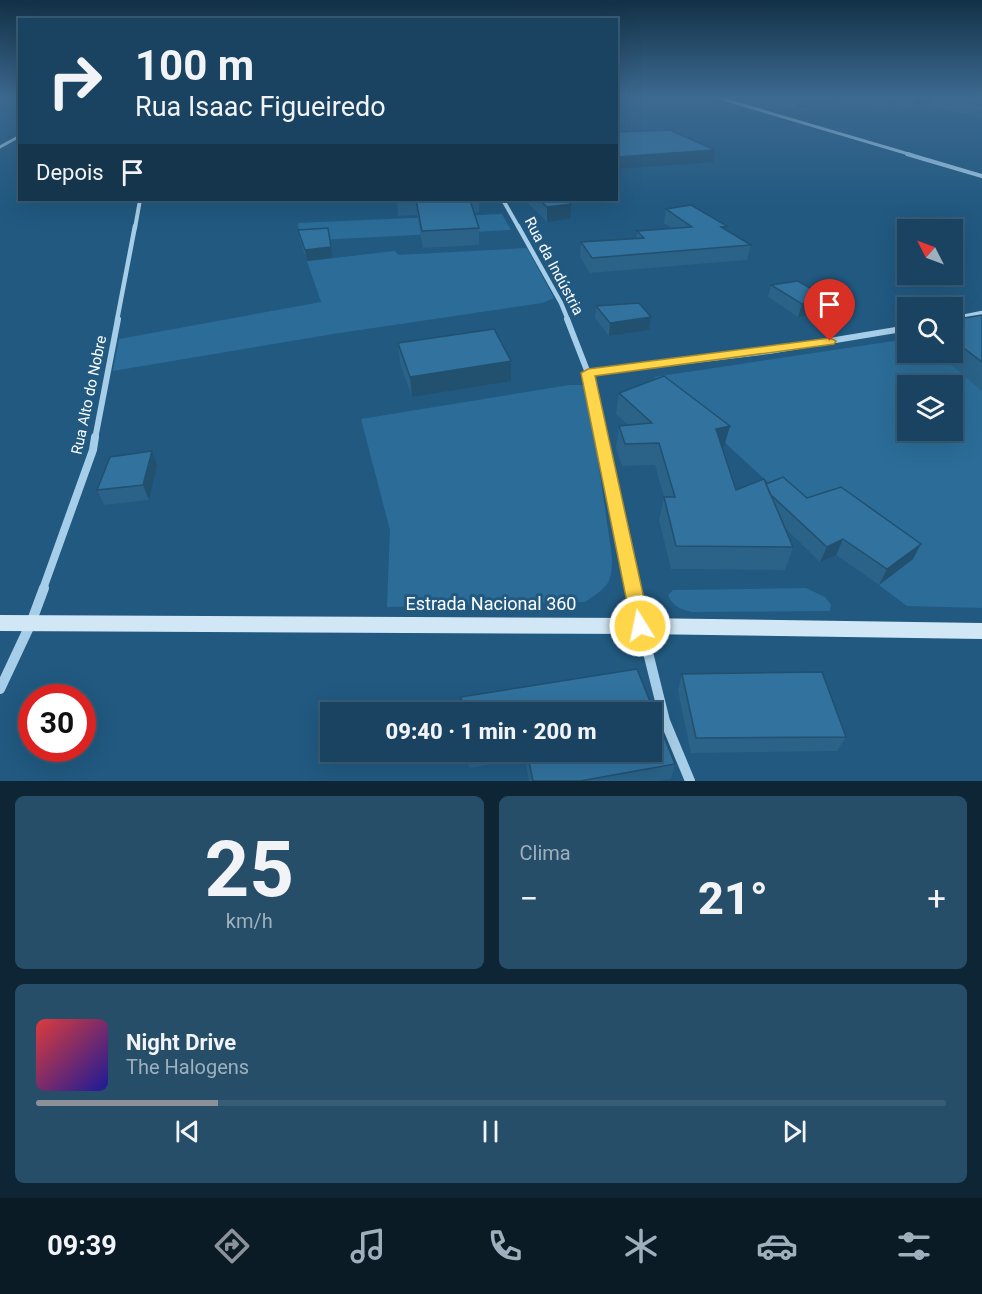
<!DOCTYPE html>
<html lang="pt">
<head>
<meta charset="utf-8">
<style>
  body { margin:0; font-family:Roboto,sans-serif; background:#264e69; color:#f1f3f6; height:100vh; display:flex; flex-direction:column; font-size:22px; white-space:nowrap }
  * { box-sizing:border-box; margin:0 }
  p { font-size:20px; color:#9fb0bd }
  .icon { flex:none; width:33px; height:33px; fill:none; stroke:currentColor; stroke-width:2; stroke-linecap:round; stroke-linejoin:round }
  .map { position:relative; height:781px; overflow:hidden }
  .details { display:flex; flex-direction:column; gap:15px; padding:15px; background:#0e2535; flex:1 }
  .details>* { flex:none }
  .top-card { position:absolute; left:18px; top:18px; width:600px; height:183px; border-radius:0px; box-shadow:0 6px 24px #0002,0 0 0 2px #375c75; background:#194360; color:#f1f3f6; overflow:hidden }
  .needle { width:39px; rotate:312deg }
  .controls { position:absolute; left:897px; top:219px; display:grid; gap:12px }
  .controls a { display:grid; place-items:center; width:66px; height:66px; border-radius:0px; background:#194360; box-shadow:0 6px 24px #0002,0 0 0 2px #375c75; font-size:30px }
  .speed { position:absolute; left:18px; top:684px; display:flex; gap:12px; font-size:30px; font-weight:700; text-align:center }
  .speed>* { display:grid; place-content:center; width:78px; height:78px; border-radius:50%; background:#194360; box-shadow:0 6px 24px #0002,0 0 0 2px #375c75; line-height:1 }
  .speed .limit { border:9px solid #d22; background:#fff; color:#111 }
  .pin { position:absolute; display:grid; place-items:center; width:51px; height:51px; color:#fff; margin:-62px -26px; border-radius:50% 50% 50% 0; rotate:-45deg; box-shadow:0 0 6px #0007 }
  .pin .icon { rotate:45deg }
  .me { position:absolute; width:66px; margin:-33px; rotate:350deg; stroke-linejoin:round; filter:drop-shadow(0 0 4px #0008) }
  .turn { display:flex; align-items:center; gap:21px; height:126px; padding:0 18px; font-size:27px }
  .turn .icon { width:78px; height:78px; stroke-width:2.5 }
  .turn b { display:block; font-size:42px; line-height:51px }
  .then { display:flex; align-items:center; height:57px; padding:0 18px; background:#0003; gap:12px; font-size:22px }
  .big { font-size:45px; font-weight:800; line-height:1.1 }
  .details .tile { flex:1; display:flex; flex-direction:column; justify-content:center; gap:9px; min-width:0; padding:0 21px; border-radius:9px; background:#264e69 }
  .details .dial { align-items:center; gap:0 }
  .dial b { font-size:78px; line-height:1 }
  .song { display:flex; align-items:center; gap:18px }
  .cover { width:72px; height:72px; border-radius:9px; background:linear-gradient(135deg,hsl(0 70% 55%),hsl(240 70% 35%)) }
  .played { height:6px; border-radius:3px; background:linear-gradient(90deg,#8c9099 20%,#375c75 20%) }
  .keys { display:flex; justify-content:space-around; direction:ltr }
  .heat { display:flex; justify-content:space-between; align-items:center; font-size:33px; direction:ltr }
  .details .tiles { flex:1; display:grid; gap:15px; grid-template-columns:1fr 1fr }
  .tile:last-child { grid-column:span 2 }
  .trip { position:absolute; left:320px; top:702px; width:342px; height:60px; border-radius:0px; background:#194360; box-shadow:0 6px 24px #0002,0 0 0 2px #375c75; font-weight:800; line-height:60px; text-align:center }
  .tabs { display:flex; height:96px; justify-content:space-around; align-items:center; background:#0a1b26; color:#9fb0bd }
  .tabs .icon { width:42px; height:42px }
  .tabs .on { color:#8c9099 }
  .tabs b { font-size:27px; color:#f1f3f6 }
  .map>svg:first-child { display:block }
</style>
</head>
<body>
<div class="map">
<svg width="982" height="781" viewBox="0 0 982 781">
  <rect width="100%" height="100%" fill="#215980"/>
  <!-- green -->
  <path fill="#2b6d98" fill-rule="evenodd" d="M502,214l9,16 -211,11 -2,-18z
    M527,248l27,50 -12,5 -209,31 -220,37 6,-32 202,-37 -14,-41 88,-10 3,4z
    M982,325v283l-75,-2 -28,-21 34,-26 -112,-46 -147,-136 253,-38 1,13h44zM908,386h44v44h-44z
    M569,385h18l25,172c0,28 -4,29 -27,45l-198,5 3,-77 -29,-111z
    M806,588l19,9 6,8 -1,6 -138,1c-12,-3 -19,-5 -24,-17l5,-5z"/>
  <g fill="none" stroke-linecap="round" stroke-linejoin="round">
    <!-- street-far5 -->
    <path stroke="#a7cee8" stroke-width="3" d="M719,98l193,57
      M0,147l20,-11"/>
    <!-- street-far4 -->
    <path stroke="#a7cee8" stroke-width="4" d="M907,154l75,22
      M503,200l16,28
      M135,228l5,-28"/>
    <!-- street-far3 -->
    <path stroke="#a7cee8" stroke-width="4.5" d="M518,226l43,77 7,17
      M952,319l30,-6
      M117,320l18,-94"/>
    <!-- street-far2 -->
    <path stroke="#a7cee8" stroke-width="6" d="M567,319l21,54 13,66
      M588,373l181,-22 139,-23
      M95,439l23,-120"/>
    <!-- street-far1 -->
    <path stroke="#a7cee8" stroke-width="8" d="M601,437l31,152
      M43,589l50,-139 2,-13"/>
    <!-- street -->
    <path stroke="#a7cee8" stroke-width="10" d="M632,588l33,133 25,60
      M0,689l31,-66 13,-35"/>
    <!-- secondary -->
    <path fill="#d1e7f6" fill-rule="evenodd" d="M0,615l640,3 342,5v16l-342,-5 -640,-3z"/>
  </g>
  <!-- wall -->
  <path fill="#2a6288" d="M755,98h227v20l-53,-12 -17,3 -17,-4 -9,2 -34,-8 -56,10z
    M340,200h25v2h-24z
    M397,200h82v12l-5,1 5,15v17l-56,3 -6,-33 -19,1z
    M525,200h41l4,19 -23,3z
    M666,209l60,21 25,15 -4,15 -157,13 -10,-16 1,-15 55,-3 1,-8 34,-3 -7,-5z
    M298,230l34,28 -25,3 -7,-20z
    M771,285l58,14 -4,13 -27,5 -30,-20z
    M596,306l55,11 -2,13 -40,6 -14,-18z
    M982,315v76l-46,-39h16v-32z
    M398,343l113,38 -99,16 -12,-34z
    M619,393l105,54 -2,1 14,42 30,-6 41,14 106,61 -34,26 -43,-30 -16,7 -35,-34 8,19 -8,23 -114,-1 -12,-49 5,-23 -9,-32 -33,1 -6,-18 3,-22 9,-1 -12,-11z
    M157,466l-8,34 -45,5 -7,-15z
    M637,669l38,95 -4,15 -12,2h-130l-4,-23 -56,10 -2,-16h184v-40h-189l-1,-15z
    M682,674l164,63 -9,14 -146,2 -13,-63z"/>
  <!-- shaded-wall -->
  <path fill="#22506f" d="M799,98h53v1l-56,10z
    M889,98h9l-3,7 -9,2z
    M916,98h16l-3,8 -17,3z
    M715,150l-2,12 -97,7v-12z
    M621,171l-2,13 -3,1v-13z
    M571,204l-1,15 -23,3v-15z
    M331,247l1,11 -25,3 -2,-11z
    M829,299l-4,13 -27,5 4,-13z
    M651,317l-2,13 -40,6 1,-13z
    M511,361v20l-99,16 -2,-20z
    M730,426l-6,21 -13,4 5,-22z
    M152,451l5,15 -8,34 -6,-15z
    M843,539l-7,16 -16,7 7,-15z
    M921,544l-8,15 -34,26 8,-16z"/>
  <!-- building -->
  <path fill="#31729e" stroke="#22506f" stroke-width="1.5" d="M948,98h34v7z
    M670,130l45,20 -99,7v-25z
    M397,200h73l9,28 -57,3 -6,-31z
    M540,200h26l5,4 -24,3z
    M691,205l36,21 -6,1 30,18 -159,13 -11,-16 63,-4 -7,-7 55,-4 -26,-18z
    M328,228l3,19 -26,3 -7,-20z
    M798,281l31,18 -27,5 -31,-19z
    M639,303l12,14 -41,6 -14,-17z
    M982,315v47l-30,-23v-19z
    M494,329l17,32 -101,16 -12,-34z
    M664,376l66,50 -14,3 20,61 28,-11 29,68 -117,-1 -12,-49h11l-16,-54 -34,1 -6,-18 33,-3 -33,-30z
    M152,451l-9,34 -46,5 13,-33z
    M783,477l24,21 34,-11 80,57 -34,25 -44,-30 -16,8 -57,-53 -4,-10z
    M637,669l38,95 -95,17h-47l-6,-29h124v-40h-188l-2,-15z
    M822,672l24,65 -150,1 -14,-64z"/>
  <!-- sky -->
  <linearGradient id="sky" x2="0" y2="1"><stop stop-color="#123146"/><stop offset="0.47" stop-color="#3d6a91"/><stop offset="1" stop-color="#3d6a91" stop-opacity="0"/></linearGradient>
  <rect width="982" height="207" fill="url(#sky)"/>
  <!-- route -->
  <path fill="#ffd54a" stroke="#a68a30" stroke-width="1.5" d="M830,338l6,3 -2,3 -239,32 55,250 -3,6 -7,3 -7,-3 -52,-259 7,-4z"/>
  <g text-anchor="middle" stroke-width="6" stroke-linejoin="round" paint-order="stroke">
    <!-- street labels -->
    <g font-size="15" fill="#fff" stroke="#215980">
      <text transform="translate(554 266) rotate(62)" y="5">Rua da Indústria</text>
      <text transform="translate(89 395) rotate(-78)" y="5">Rua Alto do Nobre</text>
    </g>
    <!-- near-street labels -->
    <g font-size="18" fill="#fff" stroke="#215980">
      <text x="491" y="610">Estrada Nacional 360</text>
    </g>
  </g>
</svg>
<div class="controls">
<a><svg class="needle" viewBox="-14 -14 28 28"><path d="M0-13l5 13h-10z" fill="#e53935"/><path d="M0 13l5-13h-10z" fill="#9fb0bd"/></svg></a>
<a><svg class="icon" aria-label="search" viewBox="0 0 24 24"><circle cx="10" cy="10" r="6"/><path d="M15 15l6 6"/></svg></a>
<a><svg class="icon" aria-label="layers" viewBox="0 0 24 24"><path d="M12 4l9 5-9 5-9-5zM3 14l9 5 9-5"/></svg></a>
</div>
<div class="speed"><div class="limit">30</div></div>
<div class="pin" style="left:830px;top:341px;background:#d93025"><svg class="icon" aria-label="arrive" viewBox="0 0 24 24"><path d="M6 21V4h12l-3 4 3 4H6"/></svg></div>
<svg class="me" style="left:640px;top:626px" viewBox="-20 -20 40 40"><circle r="17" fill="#ffd54a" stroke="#fff" stroke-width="3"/><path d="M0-11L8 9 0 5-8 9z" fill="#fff"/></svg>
<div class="trip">09:40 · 1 min · 200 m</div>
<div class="top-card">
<div class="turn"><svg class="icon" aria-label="right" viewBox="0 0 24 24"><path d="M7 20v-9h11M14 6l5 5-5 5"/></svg><div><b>100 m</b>Rua Isaac Figueiredo</div></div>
<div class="then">Depois<svg class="icon" aria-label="arrive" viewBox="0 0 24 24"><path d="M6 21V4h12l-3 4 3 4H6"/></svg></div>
</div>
</div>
<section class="details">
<div class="tiles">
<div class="tile dial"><b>25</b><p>km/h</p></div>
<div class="tile"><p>Clima</p>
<div class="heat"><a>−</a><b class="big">21°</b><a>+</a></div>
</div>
<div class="tile">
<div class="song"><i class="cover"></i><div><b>Night Drive</b><p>The Halogens</p></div></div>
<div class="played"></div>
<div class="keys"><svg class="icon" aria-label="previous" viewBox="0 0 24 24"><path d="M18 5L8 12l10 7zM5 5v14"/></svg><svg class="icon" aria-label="pause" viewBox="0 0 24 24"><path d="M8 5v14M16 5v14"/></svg><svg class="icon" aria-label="next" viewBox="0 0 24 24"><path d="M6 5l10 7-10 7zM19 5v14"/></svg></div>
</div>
</div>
</section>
<nav class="tabs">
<b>09:39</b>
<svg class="icon on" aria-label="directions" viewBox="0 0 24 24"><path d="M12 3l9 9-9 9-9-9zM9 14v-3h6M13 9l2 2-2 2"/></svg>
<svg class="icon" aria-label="music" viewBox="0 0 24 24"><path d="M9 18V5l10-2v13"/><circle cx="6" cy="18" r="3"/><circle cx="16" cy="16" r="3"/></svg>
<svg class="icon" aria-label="phone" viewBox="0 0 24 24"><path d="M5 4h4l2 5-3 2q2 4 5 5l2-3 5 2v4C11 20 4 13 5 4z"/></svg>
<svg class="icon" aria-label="climate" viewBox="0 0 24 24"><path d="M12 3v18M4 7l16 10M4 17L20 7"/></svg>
<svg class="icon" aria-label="car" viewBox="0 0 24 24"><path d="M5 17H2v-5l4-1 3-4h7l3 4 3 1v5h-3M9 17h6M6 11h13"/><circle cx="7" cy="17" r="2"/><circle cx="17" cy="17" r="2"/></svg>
<svg class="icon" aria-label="filters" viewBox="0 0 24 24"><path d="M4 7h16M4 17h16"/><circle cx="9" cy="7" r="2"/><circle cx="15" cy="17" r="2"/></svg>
</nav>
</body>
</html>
